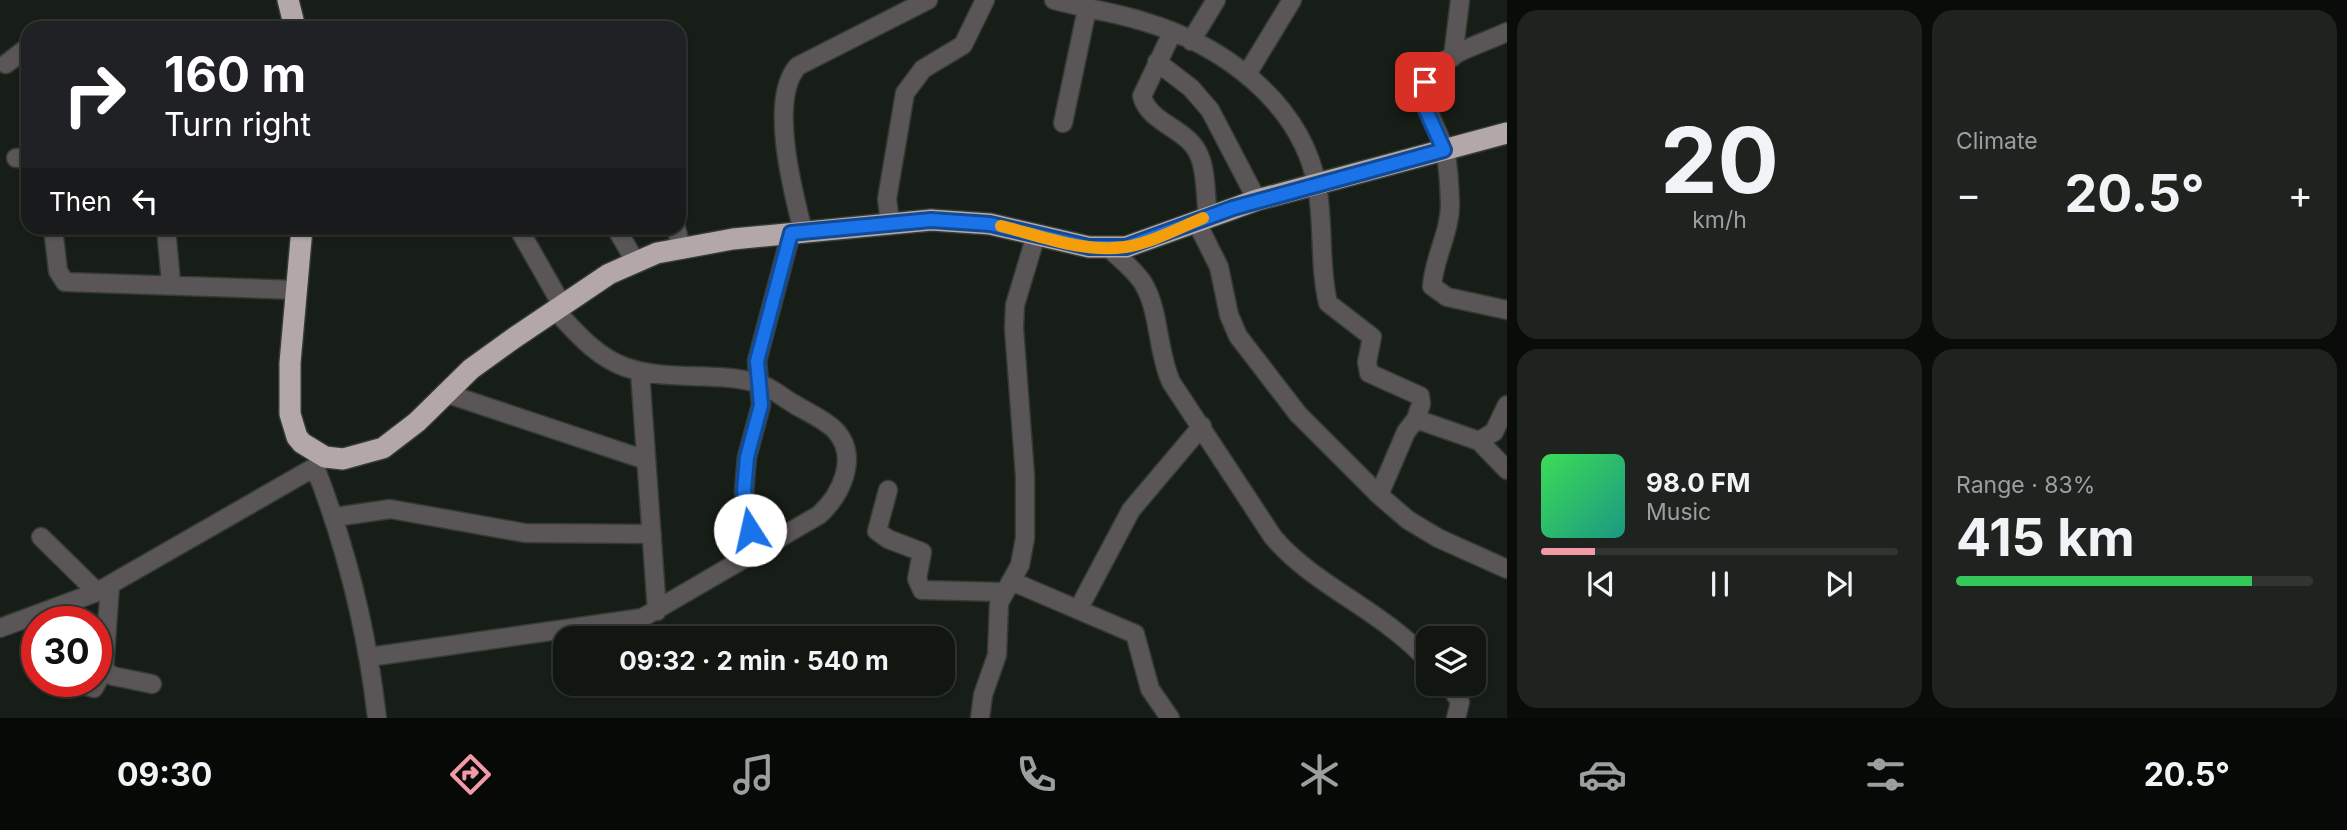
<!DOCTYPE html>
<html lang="en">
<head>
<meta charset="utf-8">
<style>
  body { margin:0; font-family:Inter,sans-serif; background:#1e231f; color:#f1f3f6; height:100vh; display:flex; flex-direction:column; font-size:26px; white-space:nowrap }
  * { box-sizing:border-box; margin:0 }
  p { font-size:23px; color:#9c9f9f }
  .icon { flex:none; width:38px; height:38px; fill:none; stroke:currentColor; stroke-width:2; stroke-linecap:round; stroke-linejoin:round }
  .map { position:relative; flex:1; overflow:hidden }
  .side { display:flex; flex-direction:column; gap:10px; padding:10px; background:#090c09; width:840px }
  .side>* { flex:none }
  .top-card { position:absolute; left:21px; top:21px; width:665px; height:214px; border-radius:21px; box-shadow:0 2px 5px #0004,0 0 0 2px #303531; background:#202124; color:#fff; overflow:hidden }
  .buttons { position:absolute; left:1416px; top:626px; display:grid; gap:14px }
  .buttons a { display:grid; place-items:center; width:70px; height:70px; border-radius:14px; background:#111611; box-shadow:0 2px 5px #0004,0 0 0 2px #303531; font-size:35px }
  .speed { position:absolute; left:21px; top:606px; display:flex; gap:14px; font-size:35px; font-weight:700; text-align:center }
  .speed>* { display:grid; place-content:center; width:91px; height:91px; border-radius:50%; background:#111611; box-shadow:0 2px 5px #0004,0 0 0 2px #303531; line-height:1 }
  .speed .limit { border:10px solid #d22; background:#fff; color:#111 }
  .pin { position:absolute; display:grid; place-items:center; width:60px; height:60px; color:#fff; margin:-30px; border-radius:14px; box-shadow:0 4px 10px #0006 }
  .me { position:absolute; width:77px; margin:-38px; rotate:350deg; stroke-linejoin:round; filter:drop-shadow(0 0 5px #0008) }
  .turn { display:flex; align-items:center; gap:24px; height:147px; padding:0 28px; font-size:32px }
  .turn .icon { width:91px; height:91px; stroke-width:2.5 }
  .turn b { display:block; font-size:49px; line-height:60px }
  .then { display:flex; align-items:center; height:66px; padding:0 28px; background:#0003; gap:14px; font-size:26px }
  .big { font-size:52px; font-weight:700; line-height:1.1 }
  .side .widget { flex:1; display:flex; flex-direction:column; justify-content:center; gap:10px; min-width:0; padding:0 24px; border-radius:21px; background:#1e231f }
  .side .dial { align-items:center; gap:0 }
  .dial b { font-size:91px; line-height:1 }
  .song { display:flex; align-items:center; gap:21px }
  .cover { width:84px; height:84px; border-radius:10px; background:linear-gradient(135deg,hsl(130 70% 55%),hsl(170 70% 35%)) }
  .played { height:7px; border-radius:4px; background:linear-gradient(90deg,#f49aa6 15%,#303531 15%) }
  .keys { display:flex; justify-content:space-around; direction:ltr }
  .heat { display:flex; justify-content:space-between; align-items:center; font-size:38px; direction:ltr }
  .charge { height:10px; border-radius:5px; background:linear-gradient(90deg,#34c759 83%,#303531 0) }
  .side .tiles { flex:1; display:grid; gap:10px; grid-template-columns:repeat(2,1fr) }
  .trip { position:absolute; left:553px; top:626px; width:402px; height:70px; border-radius:21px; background:#111611; box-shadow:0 2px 5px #0004,0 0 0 2px #303531; font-weight:700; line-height:70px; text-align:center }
  .dock { display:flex; height:112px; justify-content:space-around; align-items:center; background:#070907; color:#9c9f9f }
  .dock .icon { width:49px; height:49px }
  .dock .current { color:#f49aa6 }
  .dock b { font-size:32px; color:#f1f3f6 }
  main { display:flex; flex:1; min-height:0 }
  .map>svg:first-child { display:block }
</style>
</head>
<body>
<main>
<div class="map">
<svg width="1507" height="718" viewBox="0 0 1507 718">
  <rect width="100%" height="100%" fill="#171d17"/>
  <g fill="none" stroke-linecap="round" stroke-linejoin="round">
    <!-- minor casing -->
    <g stroke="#343a34" stroke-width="21">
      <path id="minor" d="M1054,0c29,8 59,12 88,21 79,23 159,80 175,165 7,38 2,79 11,117l44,34 -5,25 2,11 51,23 1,8 -5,15
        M1507,32c-21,10 -50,18 -68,33 -30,26 -5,54 5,83 5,16 5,37 6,54 1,29 -16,55 -18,84l15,11 60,13
        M1172,33l-30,63c7,28 46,32 57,59 8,18 6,42 9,61
        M1191,41l25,-41
        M1453,57l7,-57
        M1157,62l34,26 19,22 47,90
        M6,64l22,-17
        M1247,74l45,-74
        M1063,123l24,-114
        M16,158h12
        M1196,221l23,46 10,48 9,21 60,78 81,81 29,25 30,18 69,31
        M890,222l-3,-23 18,-106 18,-24 40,-24 22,-45
        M53,228l5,43 7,11 231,8
        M166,228l5,55
        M616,228l19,33
        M676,228l5,19
        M803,231c-10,-39 -35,-133 -5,-165l130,-66
        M521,233l41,72
        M1108,247c11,11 26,22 35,36 17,28 14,68 28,99l102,155c40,48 109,73 155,124
        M640,372l17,239
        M445,393l201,67
        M1479,441l28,29
        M315,467c32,82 52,163 62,251
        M888,490l-11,41 11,8 34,13 -5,27 5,11 81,2
        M1379,495l27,-63 10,-13 63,22 15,-9 13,-27
        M335,517l55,-8 135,24 127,1
        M41,537l56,55
        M755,552l-11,-61 3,-34 14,-52 -4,-44 34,-128
        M1011,581l124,53 15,55 20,29
        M110,585l-6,85 9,6 39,8
        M1079,608l52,-98 71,-84
        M0,628l97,-36 218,-125 10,-10
        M369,657l273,-39 177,-103c22,-20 41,-58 16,-85 -11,-11 -28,-18 -41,-26 -11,-6 -24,-18 -37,-21 -40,-12 -90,-1 -132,-16 -30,-11 -49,-35 -70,-57
        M66,681l28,7 10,-18
        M1449,684l11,18 -4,16
        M980,718l3,-23 14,-40 2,-52 21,-38 5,-27v-62l-11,-148 1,-23 21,-70"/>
    </g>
    <!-- highway casing -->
    <g stroke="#343a34" stroke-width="24">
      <path id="highway" d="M288,0l7,28
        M302,228l-12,135v51l7,23 5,6 23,14 18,2 40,-11 34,-26 54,-53 43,-31 95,-64 48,-21 76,-14 198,-19 59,4 99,23h37l131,-47 250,-67"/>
    </g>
    <!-- minor -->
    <use href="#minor" stroke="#5a5556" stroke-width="18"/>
    <!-- highway -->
    <use href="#highway" stroke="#b3a7a8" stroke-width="21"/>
  </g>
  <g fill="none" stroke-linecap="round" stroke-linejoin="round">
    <!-- route casing -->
    <g stroke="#114b97" stroke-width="18">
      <path id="route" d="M750,530l-6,-39 3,-34 14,-52 -4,-44 34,-128 140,-13 59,4 99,23h37l107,-39 211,-58 -18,-40 -1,-28"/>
    </g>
    <!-- route -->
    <use href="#route" stroke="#1a73e8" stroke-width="12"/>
    <!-- slow -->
    <path stroke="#f59e0b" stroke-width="12" d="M1001,226c40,10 83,27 124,21 26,-4 54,-19 78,-29"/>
  </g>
</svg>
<div class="buttons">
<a><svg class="icon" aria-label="layers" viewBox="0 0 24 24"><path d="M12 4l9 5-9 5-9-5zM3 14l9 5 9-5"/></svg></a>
</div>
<div class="speed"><div class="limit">30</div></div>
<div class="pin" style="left:1425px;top:82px;background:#d93025"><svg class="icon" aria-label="arrive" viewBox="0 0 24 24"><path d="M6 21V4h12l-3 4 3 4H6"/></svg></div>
<svg class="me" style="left:750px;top:530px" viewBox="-20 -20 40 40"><circle r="19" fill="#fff"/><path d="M0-13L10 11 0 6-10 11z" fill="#1a73e8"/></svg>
<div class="trip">09:32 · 2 min · 540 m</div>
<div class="top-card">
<div class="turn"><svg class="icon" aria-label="right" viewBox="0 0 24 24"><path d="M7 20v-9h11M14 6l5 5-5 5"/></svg><div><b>160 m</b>Turn right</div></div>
<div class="then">Then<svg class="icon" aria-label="left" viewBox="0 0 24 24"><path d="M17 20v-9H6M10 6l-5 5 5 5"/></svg></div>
</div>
</div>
<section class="side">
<div class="tiles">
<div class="widget dial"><b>20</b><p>km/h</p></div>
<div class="widget"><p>Climate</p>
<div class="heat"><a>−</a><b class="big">20.5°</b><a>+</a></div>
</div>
<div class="widget">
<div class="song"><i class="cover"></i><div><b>98.0 FM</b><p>Music</p></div></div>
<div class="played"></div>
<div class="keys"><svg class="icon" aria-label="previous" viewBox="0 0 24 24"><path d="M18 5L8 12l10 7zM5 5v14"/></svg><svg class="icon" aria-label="pause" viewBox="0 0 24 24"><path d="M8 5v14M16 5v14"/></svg><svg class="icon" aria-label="next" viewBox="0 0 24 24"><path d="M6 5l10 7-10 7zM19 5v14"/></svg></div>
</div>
<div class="widget"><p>Range · 83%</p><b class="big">415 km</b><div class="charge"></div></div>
</div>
</section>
</main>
<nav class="dock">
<b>09:30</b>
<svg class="icon current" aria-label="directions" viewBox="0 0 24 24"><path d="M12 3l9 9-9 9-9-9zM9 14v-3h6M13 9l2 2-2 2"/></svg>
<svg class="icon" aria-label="music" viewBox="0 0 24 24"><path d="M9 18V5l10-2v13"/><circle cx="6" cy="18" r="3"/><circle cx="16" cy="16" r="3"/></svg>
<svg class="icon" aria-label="phone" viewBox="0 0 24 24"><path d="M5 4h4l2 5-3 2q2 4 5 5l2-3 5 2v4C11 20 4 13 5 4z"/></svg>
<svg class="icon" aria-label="climate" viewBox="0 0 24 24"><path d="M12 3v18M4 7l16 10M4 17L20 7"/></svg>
<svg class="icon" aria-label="car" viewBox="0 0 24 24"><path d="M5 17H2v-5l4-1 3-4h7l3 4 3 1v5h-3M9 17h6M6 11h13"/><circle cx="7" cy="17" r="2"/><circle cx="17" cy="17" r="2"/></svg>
<svg class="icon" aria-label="filters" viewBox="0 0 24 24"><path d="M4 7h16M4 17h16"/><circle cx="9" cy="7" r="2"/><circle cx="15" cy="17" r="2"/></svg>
<b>20.5°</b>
</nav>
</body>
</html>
